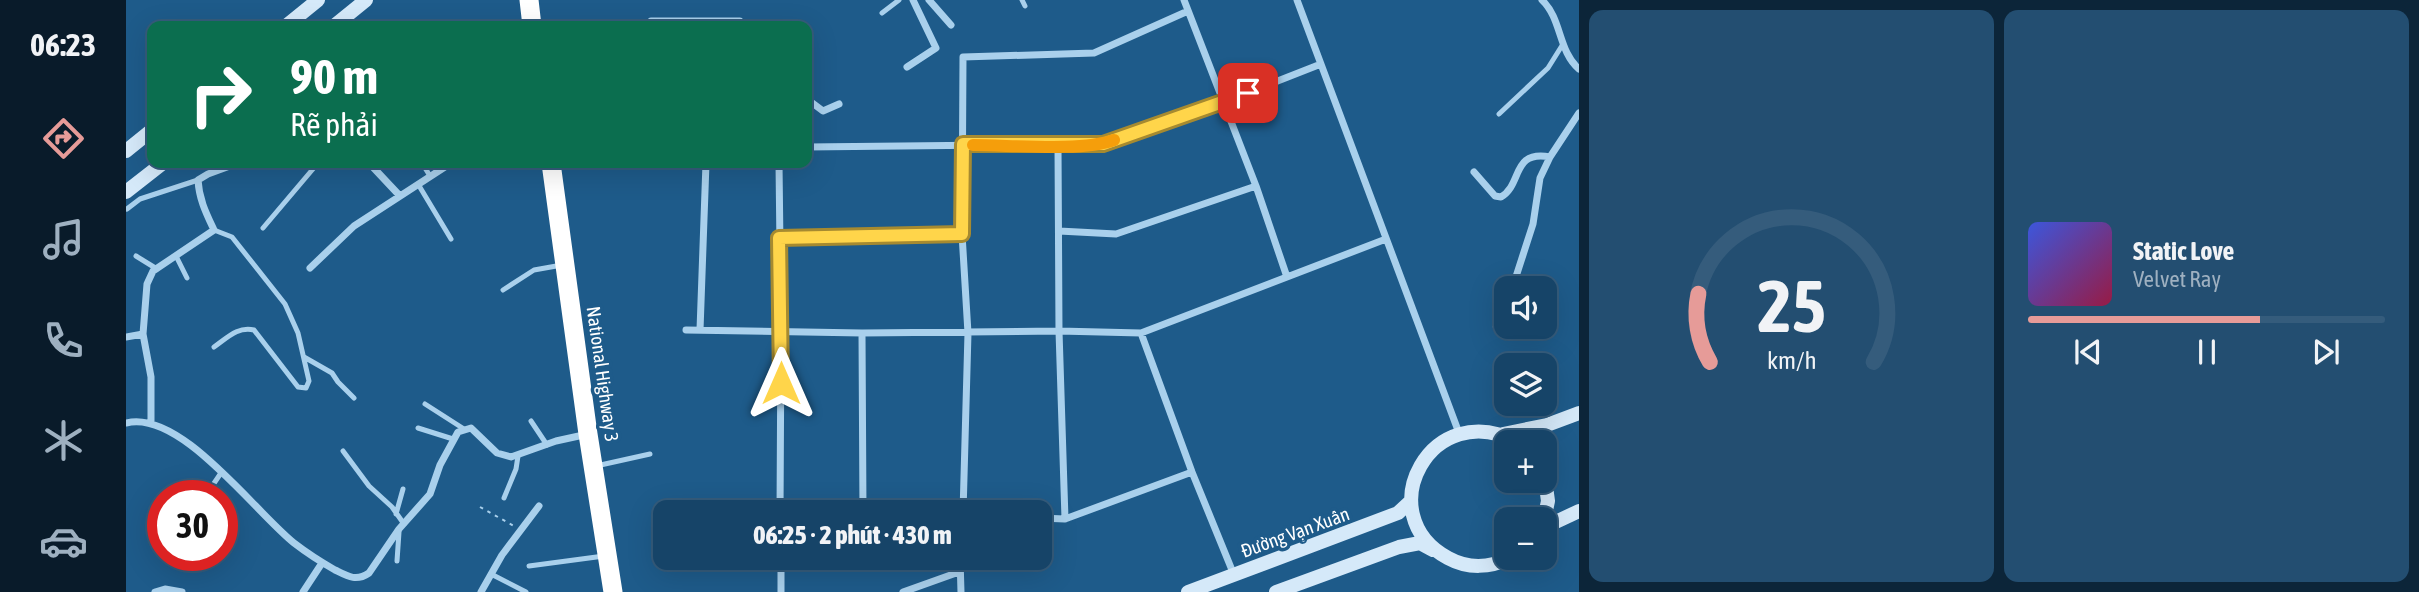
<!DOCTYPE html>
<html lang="vi">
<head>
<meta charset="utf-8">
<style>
  body { margin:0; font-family:"Asap Condensed",sans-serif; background:#234e71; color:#f1f3f6; height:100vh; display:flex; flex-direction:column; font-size:26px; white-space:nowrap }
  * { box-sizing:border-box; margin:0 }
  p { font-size:23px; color:#9eb0c0 }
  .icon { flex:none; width:38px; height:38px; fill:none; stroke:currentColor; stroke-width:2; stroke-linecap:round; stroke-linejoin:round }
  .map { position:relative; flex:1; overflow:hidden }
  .drawer { display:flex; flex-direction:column; gap:10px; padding:10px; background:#0c2539; width:840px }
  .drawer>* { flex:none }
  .guide { position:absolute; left:21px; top:21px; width:665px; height:147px; border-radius:14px; box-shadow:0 7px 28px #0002,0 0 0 2px #355c7c; background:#0b6e4f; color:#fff; overflow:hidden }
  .fabs { position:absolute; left:1368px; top:276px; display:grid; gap:14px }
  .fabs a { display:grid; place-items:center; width:63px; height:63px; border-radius:14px; background:#164468; box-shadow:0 7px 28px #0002,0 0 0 2px #355c7c; font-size:35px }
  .speed { position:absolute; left:21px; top:480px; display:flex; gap:14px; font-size:35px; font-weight:700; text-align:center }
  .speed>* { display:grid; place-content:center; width:91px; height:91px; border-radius:50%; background:#164468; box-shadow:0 7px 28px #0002,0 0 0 2px #355c7c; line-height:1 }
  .speed .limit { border:10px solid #d22; background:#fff; color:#111 }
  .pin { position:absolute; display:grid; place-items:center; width:60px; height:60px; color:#fff; margin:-30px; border-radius:14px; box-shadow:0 4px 10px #0006 }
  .me { position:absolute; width:77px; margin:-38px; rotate:0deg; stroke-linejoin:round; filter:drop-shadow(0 0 5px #0008) }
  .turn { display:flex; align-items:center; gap:24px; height:147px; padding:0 28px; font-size:32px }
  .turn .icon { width:91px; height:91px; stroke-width:2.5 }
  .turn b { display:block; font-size:49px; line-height:60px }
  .drawer .card { flex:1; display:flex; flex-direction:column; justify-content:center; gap:10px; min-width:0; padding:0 24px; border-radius:14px; background:#234e71 }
  .drawer .dial { align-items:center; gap:0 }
  .dial svg { height:182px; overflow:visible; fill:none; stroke:#355c7c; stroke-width:7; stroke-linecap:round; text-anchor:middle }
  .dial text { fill:#f1f3f6; stroke:none }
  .song { display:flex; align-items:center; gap:21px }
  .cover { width:84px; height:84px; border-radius:10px; background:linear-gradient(135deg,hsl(230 70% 55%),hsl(340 70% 35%)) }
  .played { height:7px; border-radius:4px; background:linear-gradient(90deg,#e69b98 65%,#355c7c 65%) }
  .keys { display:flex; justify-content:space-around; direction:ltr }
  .drawer .tiles { flex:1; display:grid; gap:10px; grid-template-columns:repeat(2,1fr) }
  .trip { position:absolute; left:527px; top:500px; width:399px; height:70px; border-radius:14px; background:#164468; box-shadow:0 7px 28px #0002,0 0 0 2px #355c7c; font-weight:800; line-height:70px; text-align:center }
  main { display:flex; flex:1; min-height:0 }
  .menu { display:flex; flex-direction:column; width:126px; justify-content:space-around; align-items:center; background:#091b2a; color:#9eb0c0 }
  .menu .icon { width:49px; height:49px }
  .menu .current { color:#e69b98 }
  .menu b { font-size:32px; color:#f1f3f6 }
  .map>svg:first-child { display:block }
</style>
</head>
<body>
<main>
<nav class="menu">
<b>06:23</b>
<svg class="icon current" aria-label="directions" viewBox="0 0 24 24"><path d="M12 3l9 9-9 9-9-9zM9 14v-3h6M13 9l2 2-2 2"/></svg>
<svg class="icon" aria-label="music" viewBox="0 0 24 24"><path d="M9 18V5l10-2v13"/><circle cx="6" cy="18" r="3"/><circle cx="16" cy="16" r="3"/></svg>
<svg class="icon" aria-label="phone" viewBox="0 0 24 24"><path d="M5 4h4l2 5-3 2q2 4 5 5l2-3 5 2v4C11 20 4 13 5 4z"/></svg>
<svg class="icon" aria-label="climate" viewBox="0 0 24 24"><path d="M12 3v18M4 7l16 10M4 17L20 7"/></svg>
<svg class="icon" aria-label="car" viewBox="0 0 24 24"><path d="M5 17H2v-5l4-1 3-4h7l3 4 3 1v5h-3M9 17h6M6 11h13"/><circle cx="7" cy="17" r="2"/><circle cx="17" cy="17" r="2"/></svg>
</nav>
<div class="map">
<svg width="1453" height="592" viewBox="0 0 1453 592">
  <rect width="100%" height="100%" fill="#1e5b8a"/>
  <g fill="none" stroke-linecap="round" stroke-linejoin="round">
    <!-- path -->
    <path stroke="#a9d0ec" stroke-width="2" stroke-dasharray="3.5 5" stroke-linecap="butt" d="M354,507l34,19"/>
    <!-- lane -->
    <path stroke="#a9d0ec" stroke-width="5" d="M896,0l3,6
      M756,13l17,-13
      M1373,114l49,-46 15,-24
      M296,163l8,13
      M292,184l33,55
      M1,209l13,-10 58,-19
      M137,228l55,-65
      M88,230l18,7 53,67 13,29 11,48 -3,7 -8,-1 -44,-57c-16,-4 -27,8 -40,17
      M10,256l21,13
      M50,256l11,22
      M377,290l31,-20 28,-5
      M178,357l28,16 6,9 16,16
      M299,404l39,25
      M405,421l16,24
      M292,428l35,11
      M217,451l26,35 23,21 12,17
      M470,466l54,-12
      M80,495l15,-22
      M378,498l12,-29 2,-13
      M270,514l7,-25
      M271,561l2,-29
      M403,566l75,-10
      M365,574l35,18"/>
    <!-- street -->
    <path stroke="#a9d0ec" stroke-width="7" d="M803,0l22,25
      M1058,0l72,186 31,91
      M1171,0l162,433
      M1416,0c20,19 16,51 37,69
      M525,21h89l2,5
      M781,67l29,-19 -23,-48
      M681,99l16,12 16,-7
      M932,146l1,185 6,188
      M681,147l296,-3 121,-42 97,-38
      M243,163l31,33
      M653,163l2,168 -1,182
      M1348,172l21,24 6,1c22,-13 10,-47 49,-40
      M933,231l57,3 140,-48
      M653,238l183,-4
      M184,268l44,-42 97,-63
      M1386,289l21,-65 7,-46 10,-21 29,-44
      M1370,326l11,-22
      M560,330l176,3 197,-2 82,2 245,-94
      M574,330l6,-167
      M736,333l1,180
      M1015,333l51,139 42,103
      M0,337l17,-3
      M0,423c54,-14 128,88 168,120 13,10 27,19 41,27 12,6 21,12 34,3l30,-44 31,-35 10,-29 18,-33 13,-4 26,25 14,4 45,-16 32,-7
      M25,423v-46l-8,-43 4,-50 6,-13 61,-41c-8,-17 -15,-31 -16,-50l10,-6 30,-11
      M837,513l5,-180 -6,-99 1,-177 131,-4 94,-42
      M914,518l25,1 127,-47
      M655,558v34
      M834,558l1,34
      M29,592l10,-3 17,3
      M177,592l19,-29
      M355,592l21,-37 37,-49
      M777,592l56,-20"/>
    <!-- secondary -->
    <path stroke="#d5e9f9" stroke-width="14" d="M160,26l32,-26
      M208,26l32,-26
      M0,151l26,-21
      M0,192l37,-29
      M1377,434l44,-9 32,-12
      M1418,520l4,-19 -3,-22
      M1419,527l34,-16
      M1384,558c-20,10 -42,11 -62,0 -80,-43 -17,-164 71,-115
      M1062,592l210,-79 13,-12
      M1150,592l123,-45 21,-4 13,7"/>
    <!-- highway -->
    <path stroke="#fff" stroke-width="19" d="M403,0l3,26
      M425,163l37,271 25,158"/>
  </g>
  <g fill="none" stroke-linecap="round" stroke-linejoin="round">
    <!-- route casing -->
    <g stroke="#a68a30" stroke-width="18">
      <path id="route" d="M655,383l-2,-145 183,-4 1,-90h140l145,-51"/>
    </g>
    <!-- route -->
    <use href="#route" stroke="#ffd54a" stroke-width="12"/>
    <!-- slow -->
    <path stroke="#f59e0b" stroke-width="12" d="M847,145c38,0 108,7 141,-5"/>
  </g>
  <g text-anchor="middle" stroke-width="7" stroke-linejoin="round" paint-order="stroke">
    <!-- street labels -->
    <g font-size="19" fill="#fff" stroke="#1e5b8a">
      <text transform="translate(477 374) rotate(82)" y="7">National Highway 3</text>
      <text transform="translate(1169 532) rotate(-20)" y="7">Đường Vạn Xuân</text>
    </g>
  </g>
</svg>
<div class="fabs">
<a><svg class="icon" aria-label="sound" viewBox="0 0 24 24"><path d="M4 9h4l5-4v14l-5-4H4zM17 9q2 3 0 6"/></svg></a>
<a><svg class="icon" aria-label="layers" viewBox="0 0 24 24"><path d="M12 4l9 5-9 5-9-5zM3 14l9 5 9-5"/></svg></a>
<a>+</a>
<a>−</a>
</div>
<div class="speed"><div class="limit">30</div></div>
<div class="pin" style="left:1122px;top:93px;background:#d93025"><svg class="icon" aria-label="arrive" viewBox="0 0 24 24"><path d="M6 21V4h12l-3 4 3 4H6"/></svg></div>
<svg class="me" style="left:655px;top:383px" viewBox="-20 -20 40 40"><path d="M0-17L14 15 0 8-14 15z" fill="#ffd54a" stroke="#fff" stroke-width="4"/></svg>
<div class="trip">06:25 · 2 phút · 430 m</div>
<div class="guide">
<div class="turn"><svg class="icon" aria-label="right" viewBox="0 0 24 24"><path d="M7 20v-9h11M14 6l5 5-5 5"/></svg><div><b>90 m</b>Rẽ phải</div></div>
</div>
</div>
<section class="drawer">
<div class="tiles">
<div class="card dial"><svg viewBox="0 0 100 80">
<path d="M14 69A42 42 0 1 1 86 69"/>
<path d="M14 69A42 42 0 0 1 9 39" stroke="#e69b98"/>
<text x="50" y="56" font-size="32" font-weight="700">25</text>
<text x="50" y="72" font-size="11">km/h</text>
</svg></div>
<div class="card">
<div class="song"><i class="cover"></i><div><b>Static Love</b><p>Velvet Ray</p></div></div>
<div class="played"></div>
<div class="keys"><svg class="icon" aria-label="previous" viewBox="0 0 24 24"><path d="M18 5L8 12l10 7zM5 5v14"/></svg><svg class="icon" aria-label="pause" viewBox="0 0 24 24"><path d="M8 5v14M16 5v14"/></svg><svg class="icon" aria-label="next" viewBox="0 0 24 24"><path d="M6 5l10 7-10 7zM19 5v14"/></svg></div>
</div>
</div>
</section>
</main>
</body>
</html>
